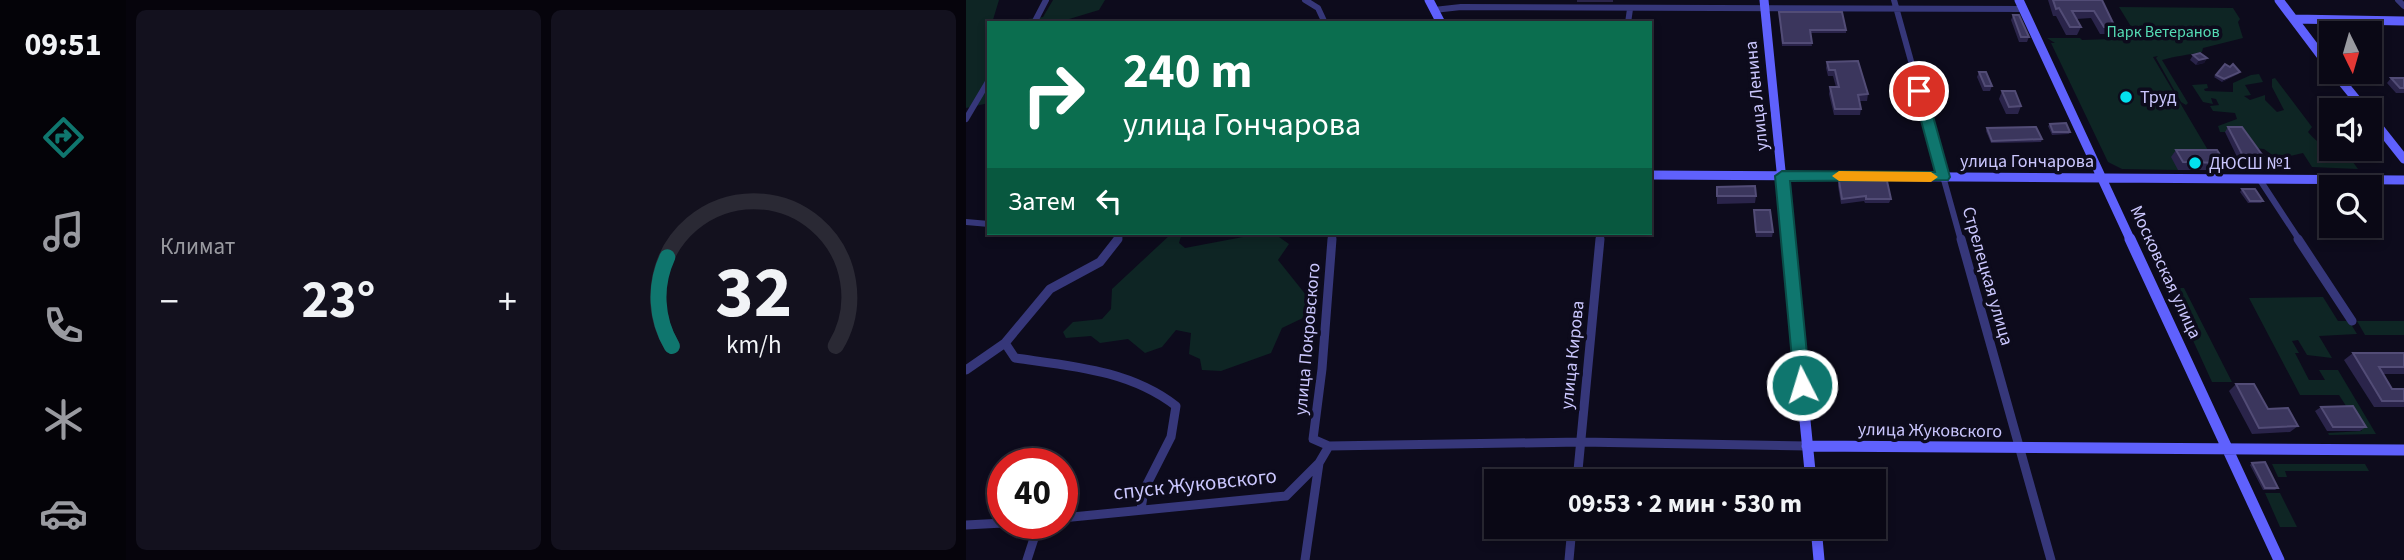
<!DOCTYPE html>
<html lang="ru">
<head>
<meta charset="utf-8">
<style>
  body { margin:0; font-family:"Source Sans 3",sans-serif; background:#13111e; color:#f1f3f6; height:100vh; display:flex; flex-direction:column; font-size:26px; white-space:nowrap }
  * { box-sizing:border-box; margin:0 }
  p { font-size:23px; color:#999aa0 }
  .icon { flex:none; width:38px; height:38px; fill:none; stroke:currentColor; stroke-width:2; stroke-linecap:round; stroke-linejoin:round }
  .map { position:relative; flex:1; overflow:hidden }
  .details { display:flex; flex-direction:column; gap:10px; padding:10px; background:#06040c; width:840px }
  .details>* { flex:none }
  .top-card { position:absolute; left:21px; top:21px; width:665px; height:214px; border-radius:0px; box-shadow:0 4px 10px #0003,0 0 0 2px #2a2934; background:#0b6e4f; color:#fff; overflow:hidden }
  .needle { width:46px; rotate:175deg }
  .buttons { position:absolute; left:1353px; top:21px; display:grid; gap:14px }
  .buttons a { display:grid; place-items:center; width:63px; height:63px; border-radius:0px; background:#0a0815; box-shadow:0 4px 10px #0003,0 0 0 2px #2a2934; font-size:35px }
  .speed { position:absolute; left:21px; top:448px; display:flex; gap:14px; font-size:35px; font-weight:700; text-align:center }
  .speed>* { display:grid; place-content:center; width:91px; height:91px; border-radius:50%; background:#0a0815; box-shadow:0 4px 10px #0003,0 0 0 2px #2a2934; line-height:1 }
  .speed .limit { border:10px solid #d22; background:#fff; color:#111 }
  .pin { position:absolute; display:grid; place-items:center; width:60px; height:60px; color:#fff; margin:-30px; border:4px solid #fff; border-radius:50%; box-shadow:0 2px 7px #0007 }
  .me { position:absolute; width:77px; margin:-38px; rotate:355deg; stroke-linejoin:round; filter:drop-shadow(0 0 5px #0008) }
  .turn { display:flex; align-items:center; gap:24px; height:147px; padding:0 21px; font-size:32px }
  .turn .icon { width:91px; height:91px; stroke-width:2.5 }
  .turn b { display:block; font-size:49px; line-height:60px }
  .then { display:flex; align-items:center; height:66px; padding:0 21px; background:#0003; gap:14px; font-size:26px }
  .big { font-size:52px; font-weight:700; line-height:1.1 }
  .details .tile { flex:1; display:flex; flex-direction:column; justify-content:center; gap:10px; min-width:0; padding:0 24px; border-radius:10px; background:#13111e }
  .details .dial { align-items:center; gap:0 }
  .dial svg { height:182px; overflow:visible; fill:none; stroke:#2a2934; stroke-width:7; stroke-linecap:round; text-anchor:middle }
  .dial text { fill:#f1f3f6; stroke:none }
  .heat { display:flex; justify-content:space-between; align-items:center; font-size:38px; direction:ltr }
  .details .tiles { flex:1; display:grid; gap:10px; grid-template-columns:repeat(2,1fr) }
  .trip { position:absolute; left:518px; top:469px; width:402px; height:70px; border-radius:0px; background:#0a0815; box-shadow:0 4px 10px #0003,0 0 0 2px #2a2934; font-weight:700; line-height:70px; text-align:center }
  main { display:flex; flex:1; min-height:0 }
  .tab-bar { display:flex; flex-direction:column; width:126px; justify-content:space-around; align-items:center; background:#040308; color:#999aa0 }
  .tab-bar .icon { width:49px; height:49px }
  .tab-bar .active { color:#0f766e }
  .tab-bar b { font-size:32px; color:#f1f3f6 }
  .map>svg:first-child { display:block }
</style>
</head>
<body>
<main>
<nav class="tab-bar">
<b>09:51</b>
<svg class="icon active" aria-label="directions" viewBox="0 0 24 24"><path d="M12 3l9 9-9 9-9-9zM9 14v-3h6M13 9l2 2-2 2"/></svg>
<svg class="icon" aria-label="music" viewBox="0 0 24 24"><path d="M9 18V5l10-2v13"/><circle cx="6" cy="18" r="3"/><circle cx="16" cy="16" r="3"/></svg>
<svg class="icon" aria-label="phone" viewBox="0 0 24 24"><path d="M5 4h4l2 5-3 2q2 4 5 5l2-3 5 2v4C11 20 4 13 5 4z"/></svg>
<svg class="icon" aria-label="climate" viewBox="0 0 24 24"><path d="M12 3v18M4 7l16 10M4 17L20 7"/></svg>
<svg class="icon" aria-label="car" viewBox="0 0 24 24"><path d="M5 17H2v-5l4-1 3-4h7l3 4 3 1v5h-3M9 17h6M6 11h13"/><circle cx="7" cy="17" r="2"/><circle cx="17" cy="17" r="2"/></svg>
</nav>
<section class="details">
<div class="tiles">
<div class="tile"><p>Климат</p>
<div class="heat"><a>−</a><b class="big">23°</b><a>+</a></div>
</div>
<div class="tile dial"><svg viewBox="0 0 100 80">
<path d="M14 69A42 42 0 1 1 86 69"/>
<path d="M14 69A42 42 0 0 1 12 30" stroke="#0f766e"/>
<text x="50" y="56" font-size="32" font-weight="700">32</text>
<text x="50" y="72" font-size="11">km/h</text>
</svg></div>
</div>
</section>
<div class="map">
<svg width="1438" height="560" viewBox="0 0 1438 560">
  <rect width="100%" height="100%" fill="#0d0b1c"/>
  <!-- green -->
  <path fill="#0e2524" d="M0,0h33l-7,23h-3v80l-23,5z
    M87,0h52l-6,10 -43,13h-61l48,-6z
    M1153,7l114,1 7,11 -2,3 5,16 -40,10 -1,4c-14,3 -27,4 -40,8l26,43 -2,2 -5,-3 -25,-44 2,-2 -5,1 59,100 -34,13 -56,-1 -14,-7 -57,-119h4l-8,-5h33l2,2 56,-2z
    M1293,74l4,8 -18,3 6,10 -7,1 6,4 15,-5v5l12,12 7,-2 -12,-23v-8l3,-1 37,49 -4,5c11,13 20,18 37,19l13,18 -46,-2 -9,-14 -25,6 -14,-10 -11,-1 -11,-16h-22l-2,-6 19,-7 -2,-6 -22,-2 -3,-5 9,-1 -3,-6 -5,-1 2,6 -10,-2 -11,-17 15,-1 1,4 -4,1 1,2 28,1v-9l18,-8z
    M216,233l-3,10 6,5 79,-15h20l-5,4 10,7 -11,16 28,35 -1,22 -23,11 -11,25 -50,18 -19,-1 -2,-11 -11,-5 2,-21 -15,-3 -14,17 -17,6 -17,-14 -28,4 -9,-7 -25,2 -3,-6 10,-10 29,-3 9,-10 1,-20 59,-55z
    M1203,288h15l48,94h-20z
    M1357,297l15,24h11l8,13 -38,2 13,22 -25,-3 -9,-15 -6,1 7,12h-4l14,27h16l-6,-10h19l38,64 -47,1 -1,-2 34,-2 -23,-36h-39l-51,-97z
    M1391,321h47v14h-39z
    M1306,464h93l4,7h-84l2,6h-9z
    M1299,493h15l17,34h-17z"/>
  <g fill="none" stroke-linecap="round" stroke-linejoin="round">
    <!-- street-far1 -->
    <path stroke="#36377a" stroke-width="6" d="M339,0l13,8 7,15
      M928,0l67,241
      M1432,0l6,6
      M468,10l27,-3 563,2
      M68,23l12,-23
      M662,23l2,-14
      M0,119l23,-39
      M1294,180l40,61
      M0,222l23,2
      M150,241l6,-8
      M365,241l1,-8
      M634,241l1,-8"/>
    <!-- street -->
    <path stroke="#36377a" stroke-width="9" d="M995,239l90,321
      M1332,239l54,82
      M39,343l10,15c56,8 115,12 161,48l-5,31 -27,53 -3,19
      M0,370l39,-27 45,-54 50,-27 18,-23
      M363,446l252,-4 226,4
      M611,481l23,-242
      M96,518l224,-22 33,-33
      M0,525l37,-2
      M61,560l12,-37
      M339,560l14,-97 10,-17 -16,-7 9,-70 10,-130
      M603,560l3,-33"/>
    <!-- secondary-far1 -->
    <path stroke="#5f61fd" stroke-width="9" d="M463,0l12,23
      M798,0l24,241
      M1053,0l112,241
      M1313,0l52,69
      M1328,19l110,2
      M1368,72l31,38
      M1404,116l34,43
      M684,175l754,5"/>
    <!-- secondary -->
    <path stroke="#5f61fd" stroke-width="11" d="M821,239l24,242
      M1164,239l149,321
      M841,446l597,4
      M850,527l3,33"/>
  </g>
  <!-- wall -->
  <path fill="#2a244a" d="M611,0h36v2h-36z
    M1082,0h54l13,27 -3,7h-12l-9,-16 -15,1 5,8 -4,8h-11l-10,-19h-3z
    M813,12l67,18v3h-36l2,13h-30z
    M1047,15l16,22 -2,5h-8l-8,-22z
    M1227,55l14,3 -3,5 -8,2 -6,-5z
    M861,62l41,32 -1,7h-8l2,8 -1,6h-26l-5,-21 1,-7h6l-3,-11h-5l-2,-8z
    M1013,72l13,14 -2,5h-7l-6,-14z
    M1274,72l-2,2 -16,8 -8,-5 2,-2z
    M1425,78h13v15h-8l-9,-10z
    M1036,91l19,15 -3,8h-12l-7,-15z
    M1084,124l20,8 -1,2 -17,1 -4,-9z
    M1262,127l35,29 -4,5h-20l-14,-29z
    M1021,128l55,11 -1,3 -50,1 -5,-12z
    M1210,150l49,13 -6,7h-41l-7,-13z
    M873,181l52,18 -2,4h-24l-1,-2 -23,3 -3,-18z
    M751,187l39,9 -1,7 -38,1z
    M1276,189l21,12 -2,2h-13l-8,-11z
    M788,210l19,22 -1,5h-16z
    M1387,353h51v21h-21l9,15h12v18h-30l-30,-47z
    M1270,384l32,25 30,17 -8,6 -38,2 -23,-43z
    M1355,407l45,20 -6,4h-33l-12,-20z
    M1286,463l26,25 -3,2h-12l-13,-25z"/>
  <!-- shaded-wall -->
  <path fill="#17132f" d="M1241,58l-3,5 -8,2 3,-5z
    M1274,72l-2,2 -16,8 2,-3z"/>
  <!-- building -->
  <path fill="#3b365d" stroke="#524c76" stroke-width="2" d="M1087,0h49l13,27h-11l-10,-16h-22l9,16h-11l-11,-19 -3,1z
    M813,12h63l4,18h-36l2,13h-29z
    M1047,15h6l10,22h-8z
    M1234,53l7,5 -8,2 -6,-5z
    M892,61l10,33 -10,1 3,14h-26l-5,-22h9l-4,-17h-6l-2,-8z
    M1259,64l5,3 3,-3 7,8 -16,7 -8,-4z
    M1013,72h7l6,14h-7z
    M1425,78h13v10h-4z
    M1036,91h13l6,15 -12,1z
    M1100,123l4,9h-17l-3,-8z
    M1070,127l6,12 -50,2 -5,-13z
    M1262,127h14l21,29h-20z
    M1210,150h41l8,13 -42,-1z
    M873,181h48l4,18h-25v-3l-24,3z
    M789,186l1,10h-39v-9z
    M1276,189h13l8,12h-13z
    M788,210h16l3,22h-17z
    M1387,353h51v14h-25l13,22h12v12h-22z
    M1270,384h18l14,25 20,-1 10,18 -39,2z
    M1387,406l13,21h-33l-12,-20z
    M1299,462l13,26h-13l-13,-25z"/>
  <!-- route -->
  <path fill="#0f766e" stroke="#0a4d48" stroke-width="2" d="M953,87l7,4 24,86 -2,3 -158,1 20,204 -2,6 -6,2 -7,-2 -20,-215 7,-5 153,1 -22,-81z"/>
  <!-- slow -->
  <path fill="#f59e0b" d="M873,171l92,1 7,5 -7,5 -92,-1 -7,-5z"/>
  <!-- markers -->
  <g fill="#03e0ee" stroke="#0d0b1c" stroke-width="2.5">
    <circle cx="1160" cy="97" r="7"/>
    <circle cx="1229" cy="163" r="7"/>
  </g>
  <g text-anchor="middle" stroke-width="7" stroke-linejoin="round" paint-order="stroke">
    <!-- far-park labels -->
    <g font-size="16" fill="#55dcb5" stroke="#0d0b1c">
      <text x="1197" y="37">Парк Ветеранов</text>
    </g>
    <!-- street labels -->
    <g font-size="18" fill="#cbc7fe" stroke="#0d0b1c">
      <text transform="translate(790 96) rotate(-96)" y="6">улица Ленина</text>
      <text x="1061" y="167">улица Гончарова</text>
      <text transform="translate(1200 272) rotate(65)" y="6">Московская улица</text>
      <text transform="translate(1022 276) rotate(74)" y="6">Стрелецкая улица</text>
      <text transform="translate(341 339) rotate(-85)" y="6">улица Покровского</text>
      <text transform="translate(606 355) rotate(-84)" y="6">улица Кирова</text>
      <text transform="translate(964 430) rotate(1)" y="6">улица Жуковского</text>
    </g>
    <!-- poi labels -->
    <g font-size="18" fill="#cbc7fe" stroke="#0d0b1c" text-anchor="start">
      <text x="1174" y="103">Труд</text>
      <text x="1243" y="169">ДЮСШ №1</text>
    </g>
    <!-- near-street labels -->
    <g font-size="21" fill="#cbc7fe" stroke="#0d0b1c">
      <text transform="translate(229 484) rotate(-6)" y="7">спуск Жуковского</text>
    </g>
  </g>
</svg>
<div class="buttons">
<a><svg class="needle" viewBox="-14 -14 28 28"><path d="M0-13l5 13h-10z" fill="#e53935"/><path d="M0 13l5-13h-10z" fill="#999aa0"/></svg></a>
<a><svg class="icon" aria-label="sound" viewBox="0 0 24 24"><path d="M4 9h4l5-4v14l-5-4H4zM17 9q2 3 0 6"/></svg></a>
<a><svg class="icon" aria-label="search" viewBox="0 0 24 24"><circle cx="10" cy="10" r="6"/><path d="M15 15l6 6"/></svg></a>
</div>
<div class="speed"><div class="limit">40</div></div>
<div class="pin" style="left:953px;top:91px;background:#d93025"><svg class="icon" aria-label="arrive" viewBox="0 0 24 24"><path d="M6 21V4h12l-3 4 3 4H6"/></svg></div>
<svg class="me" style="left:836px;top:385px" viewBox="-20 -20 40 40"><circle r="17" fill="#0f766e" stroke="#fff" stroke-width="3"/><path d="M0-11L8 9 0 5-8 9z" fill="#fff"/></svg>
<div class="trip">09:53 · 2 мин · 530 m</div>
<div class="top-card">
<div class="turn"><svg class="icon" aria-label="right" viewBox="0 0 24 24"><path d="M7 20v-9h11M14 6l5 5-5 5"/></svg><div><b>240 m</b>улица Гончарова</div></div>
<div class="then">Затем<svg class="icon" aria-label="left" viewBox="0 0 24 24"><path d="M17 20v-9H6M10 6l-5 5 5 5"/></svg></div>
</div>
</div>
</main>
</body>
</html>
